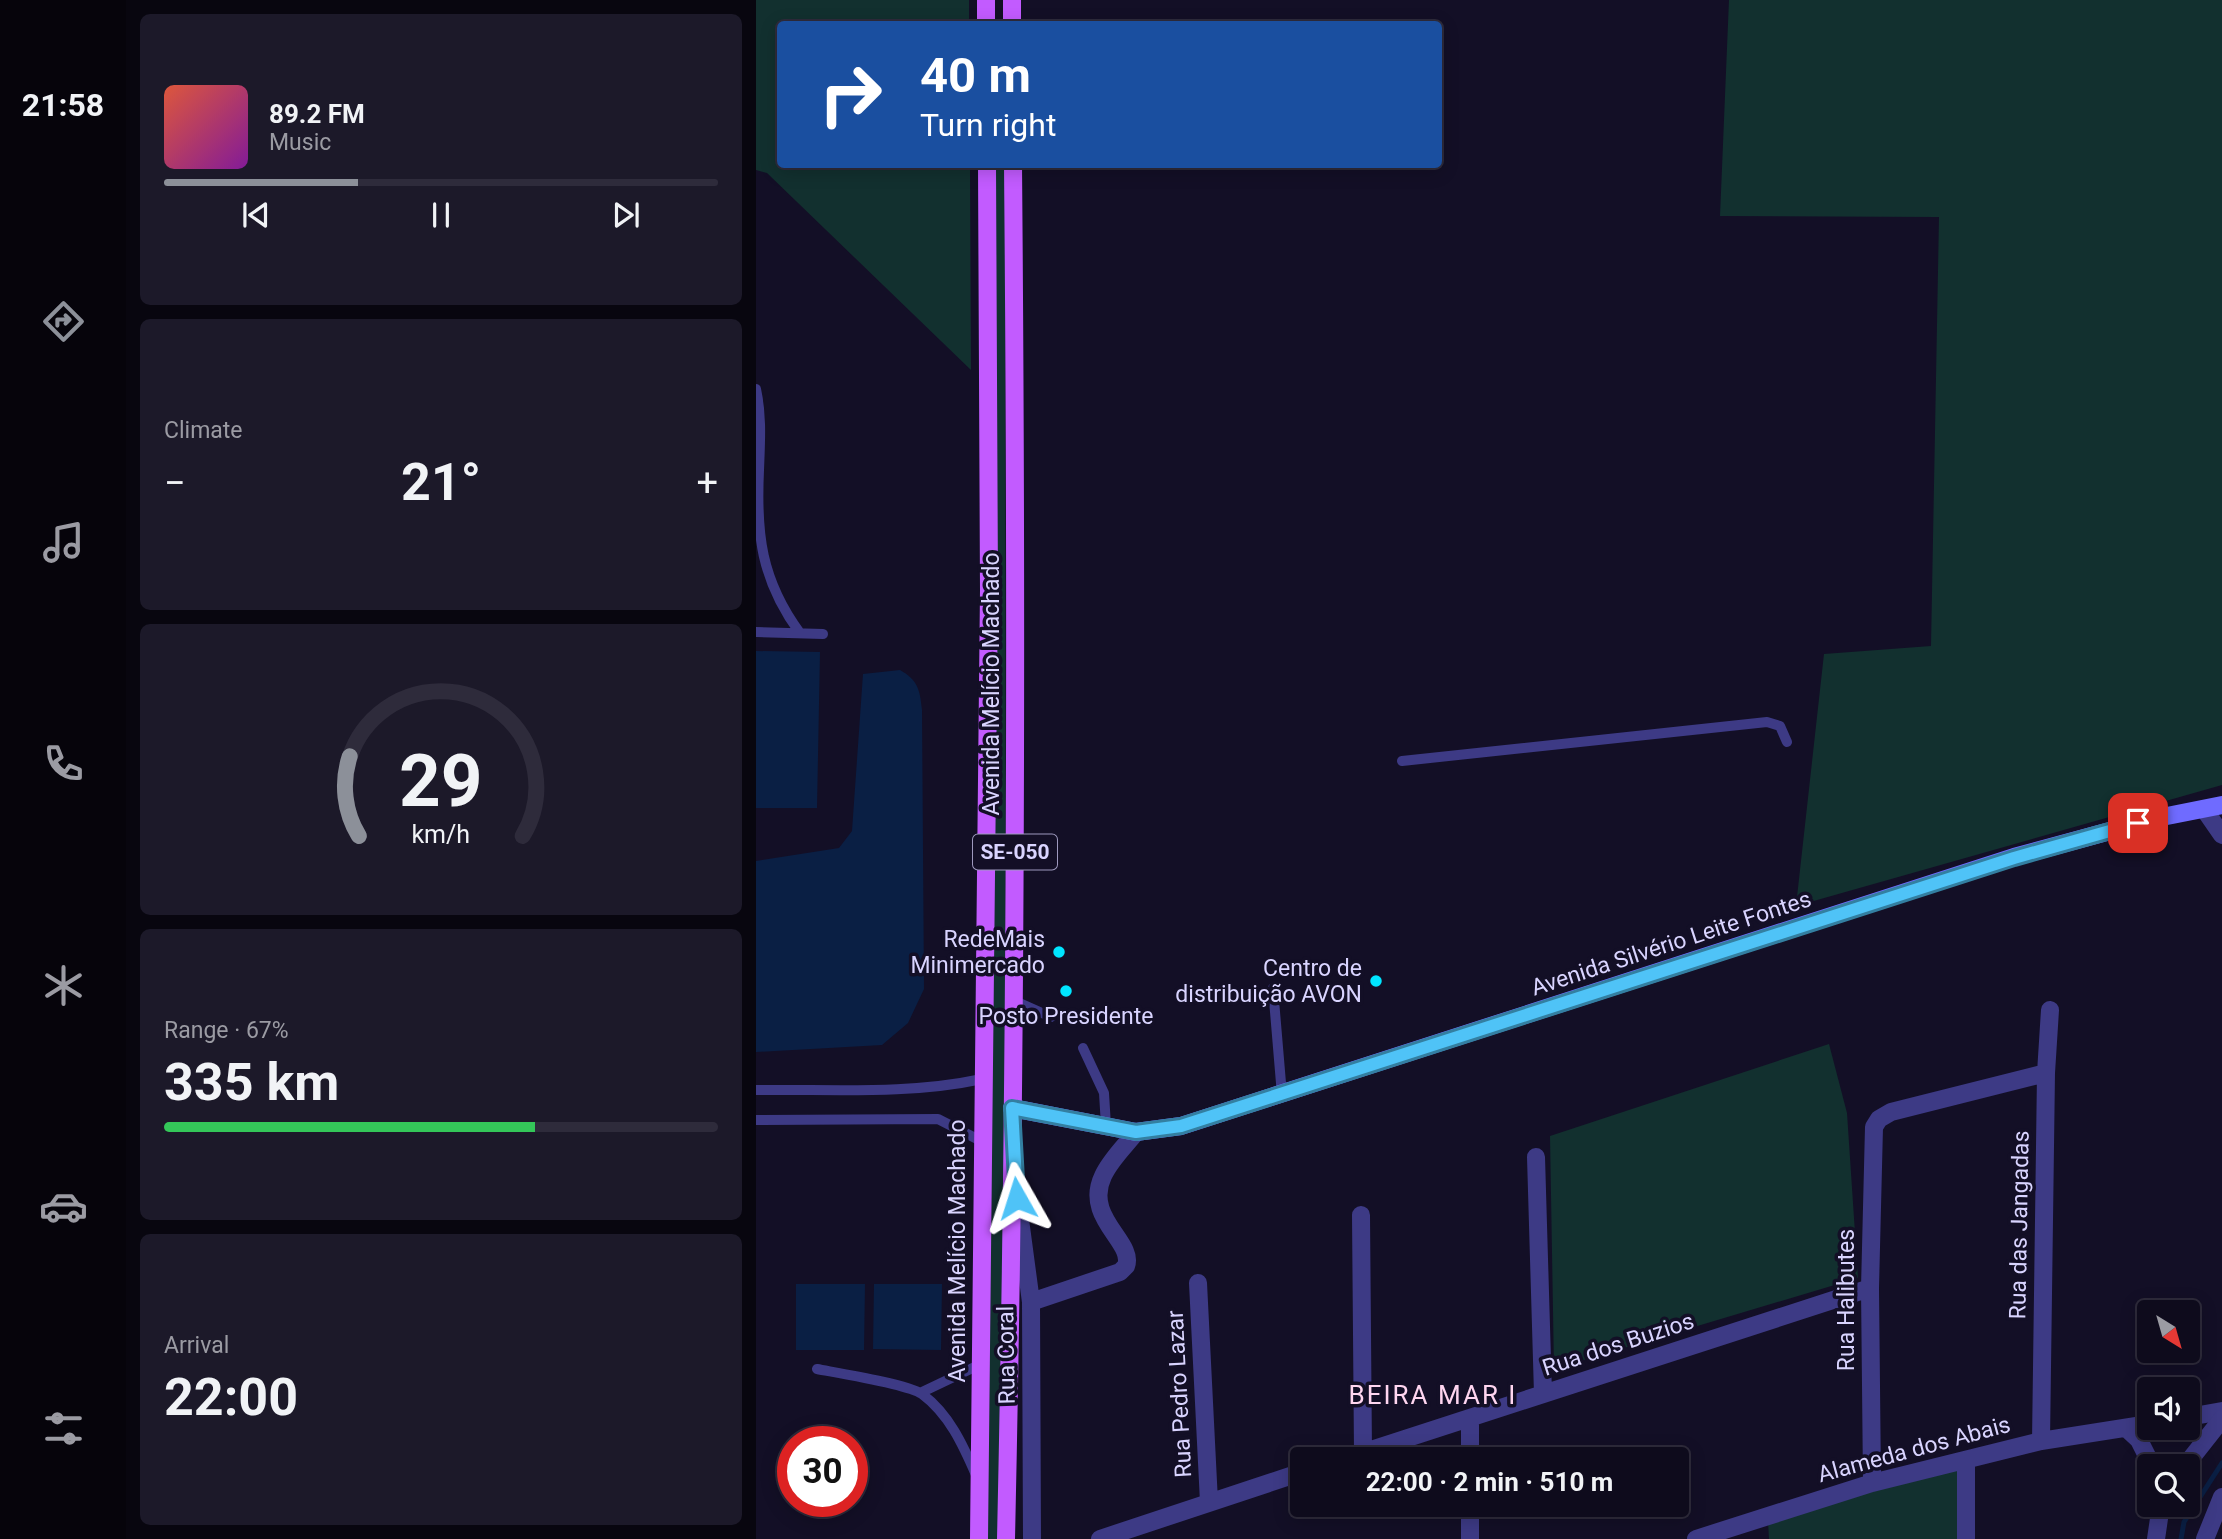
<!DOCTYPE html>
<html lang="en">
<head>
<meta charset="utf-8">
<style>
  body { margin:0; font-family:Roboto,sans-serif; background:#1c1929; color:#f1f3f6; height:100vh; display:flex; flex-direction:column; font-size:26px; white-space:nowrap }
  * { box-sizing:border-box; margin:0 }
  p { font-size:23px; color:#9b9ba3 }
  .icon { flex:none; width:38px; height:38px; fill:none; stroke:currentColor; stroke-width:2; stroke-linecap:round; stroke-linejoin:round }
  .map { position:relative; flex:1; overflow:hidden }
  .details { display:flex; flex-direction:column; gap:14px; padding:14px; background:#08060f; width:630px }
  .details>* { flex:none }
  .hud { position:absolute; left:21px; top:21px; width:665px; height:147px; border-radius:7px; box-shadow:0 4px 18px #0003,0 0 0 2px #2e2b3b; background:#1a4fa0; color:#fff; overflow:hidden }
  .needle { width:46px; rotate:143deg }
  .buttons { position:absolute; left:1381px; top:1300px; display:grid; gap:14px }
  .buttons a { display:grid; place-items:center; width:63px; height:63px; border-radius:7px; background:#0e0b1c; box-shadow:0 4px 18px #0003,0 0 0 2px #2e2b3b; font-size:35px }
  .speed { position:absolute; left:21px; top:1426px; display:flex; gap:14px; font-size:35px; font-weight:700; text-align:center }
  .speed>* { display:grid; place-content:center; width:91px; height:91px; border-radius:50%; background:#0e0b1c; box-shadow:0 4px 18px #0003,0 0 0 2px #2e2b3b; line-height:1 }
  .speed .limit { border:10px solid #d22; background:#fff; color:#111 }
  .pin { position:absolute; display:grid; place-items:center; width:60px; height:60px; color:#fff; margin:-30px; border-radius:14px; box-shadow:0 4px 10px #0006 }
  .me { position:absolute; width:77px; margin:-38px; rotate:354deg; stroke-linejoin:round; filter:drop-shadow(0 0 5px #0008) }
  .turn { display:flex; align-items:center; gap:24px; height:147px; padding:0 28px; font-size:32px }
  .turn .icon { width:91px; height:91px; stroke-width:2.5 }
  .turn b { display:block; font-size:49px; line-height:60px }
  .big { font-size:52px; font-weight:700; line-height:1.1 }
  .details .widget { flex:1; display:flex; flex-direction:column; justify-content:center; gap:10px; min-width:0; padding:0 24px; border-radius:10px; background:#1c1929 }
  .details .dial { align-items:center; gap:0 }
  .dial svg { height:182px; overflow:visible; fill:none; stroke:#2e2b3b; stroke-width:7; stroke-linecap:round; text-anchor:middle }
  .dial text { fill:#f1f3f6; stroke:none }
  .song { display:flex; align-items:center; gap:21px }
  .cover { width:84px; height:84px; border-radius:10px; background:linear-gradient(135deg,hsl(10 70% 55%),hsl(290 70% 35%)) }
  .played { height:7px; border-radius:4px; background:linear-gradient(90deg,#8c9099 35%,#2e2b3b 35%) }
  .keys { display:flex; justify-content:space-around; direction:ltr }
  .heat { display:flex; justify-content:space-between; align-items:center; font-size:38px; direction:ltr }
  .charge { height:10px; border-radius:5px; background:linear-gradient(90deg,#34c759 67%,#2e2b3b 0) }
  .trip { position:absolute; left:534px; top:1447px; width:399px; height:70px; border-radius:7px; background:#0e0b1c; box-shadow:0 4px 18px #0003,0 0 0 2px #2e2b3b; font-weight:700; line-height:70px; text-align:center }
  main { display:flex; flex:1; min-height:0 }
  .tab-bar { display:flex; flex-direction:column; width:126px; justify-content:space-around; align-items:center; background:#06040b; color:#9b9ba3 }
  .tab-bar .icon { width:49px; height:49px }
  .tab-bar .current { color:#8c9099 }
  .tab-bar b { font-size:32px; color:#f1f3f6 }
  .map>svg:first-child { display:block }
</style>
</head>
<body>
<main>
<nav class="tab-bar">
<b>21:58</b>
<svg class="icon current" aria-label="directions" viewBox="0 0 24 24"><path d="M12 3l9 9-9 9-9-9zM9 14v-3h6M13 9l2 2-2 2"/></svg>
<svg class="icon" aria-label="music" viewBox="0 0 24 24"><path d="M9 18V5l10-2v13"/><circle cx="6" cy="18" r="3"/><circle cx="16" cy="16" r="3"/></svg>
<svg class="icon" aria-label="phone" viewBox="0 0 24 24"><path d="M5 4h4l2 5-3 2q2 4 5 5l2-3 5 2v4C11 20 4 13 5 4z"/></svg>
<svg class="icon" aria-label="climate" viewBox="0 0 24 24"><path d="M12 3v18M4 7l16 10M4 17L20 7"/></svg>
<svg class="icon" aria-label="car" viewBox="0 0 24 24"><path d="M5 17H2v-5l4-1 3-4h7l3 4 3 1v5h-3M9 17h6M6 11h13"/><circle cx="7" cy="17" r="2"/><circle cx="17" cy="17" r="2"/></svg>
<svg class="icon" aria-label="filters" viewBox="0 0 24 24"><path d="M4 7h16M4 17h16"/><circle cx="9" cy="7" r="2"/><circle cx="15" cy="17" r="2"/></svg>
</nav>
<section class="details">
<div class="widget">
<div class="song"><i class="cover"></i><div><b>89.2 FM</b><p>Music</p></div></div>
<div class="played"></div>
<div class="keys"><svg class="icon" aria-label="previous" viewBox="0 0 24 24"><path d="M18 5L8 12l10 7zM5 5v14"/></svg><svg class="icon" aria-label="pause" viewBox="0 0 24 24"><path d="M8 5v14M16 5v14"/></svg><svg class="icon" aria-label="next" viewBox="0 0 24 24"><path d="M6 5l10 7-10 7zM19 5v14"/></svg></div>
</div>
<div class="widget"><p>Climate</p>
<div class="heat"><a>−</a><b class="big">21°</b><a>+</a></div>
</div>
<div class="widget dial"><svg viewBox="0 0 100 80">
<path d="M14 69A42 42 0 1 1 86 69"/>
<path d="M14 69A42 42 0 0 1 10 34" stroke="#8c9099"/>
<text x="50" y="56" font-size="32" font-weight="700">29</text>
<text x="50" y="72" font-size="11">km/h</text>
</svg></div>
<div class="widget"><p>Range · 67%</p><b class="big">335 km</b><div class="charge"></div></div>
<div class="widget"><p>Arrival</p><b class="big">22:00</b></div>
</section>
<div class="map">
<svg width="1466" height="1539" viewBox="0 0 1466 1539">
  <rect width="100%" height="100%" fill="#130f26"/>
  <!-- green -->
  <path fill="#12302f" d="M0,0h213v24h-189v140l190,1 1,205 -204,-197 -11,-3z
    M973,0h493v785l-426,121 28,-252 107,-8 8,-429 -219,-1z
    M249,164l1,1055 -8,320h-13l8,-1374z
    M1073,1044l18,69 11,165 -304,91 -4,-233z
    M1201,1464l1,75h-189l-1,-18z"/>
  <!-- water -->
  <path fill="#0a1f44" d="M0,651l64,1 -3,156h-61z
    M144,670c18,10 20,20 22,40l2,279 -16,34 -26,22 -126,7v-191l83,-13 13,-17 11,-157z
    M40,1284h69l-1,66h-68z
    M118,1284h68l-1,66 -68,-1z"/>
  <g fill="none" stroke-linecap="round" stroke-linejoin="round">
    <!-- stream -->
    <path stroke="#0a1f44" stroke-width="5" d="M1425,1539l3,-17 38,-59"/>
    <!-- service -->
    <path stroke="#3d3a85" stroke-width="10" d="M0,389c6,28 4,53 3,81 -3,64 2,110 41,163
      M0,632l67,2
      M646,761l365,-39 13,4 7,16
      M517,988l9,107
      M259,1001l36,16
      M327,1048l21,45 2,33
      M0,1090c75,-1 152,5 226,-11
      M0,1120l182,-1 45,23
      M61,1369c21,4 90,15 105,25 27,20 41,51 54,81
      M164,1393l61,-29"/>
    <!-- minor -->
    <path stroke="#3d3a85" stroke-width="18" d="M780,1157l7,237
      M261,1197l14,105 1,237
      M605,1215l2,237
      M442,1283l11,219
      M275,1302l89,-30 6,-6c9,-24 -43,-48 -23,-90 7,-16 23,-31 33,-44
      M1432,1417l34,-6
      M714,1418v42
      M1370,1428l13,12 13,26
      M1285,1441l5,-368 4,-63
      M584,1460l530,-172
      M1210,1460v79
      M1116,1483l-2,-195 4,-161 5,-8 12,-7 155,-39
      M714,1505v34
      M344,1539l202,-67
      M940,1539l176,-56 169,-42 108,-17"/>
    <!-- tertiary -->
    <path stroke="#3d3a85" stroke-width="18" d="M1448,809l18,26
      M1429,1466l37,-47
      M1400,1539l5,-34
      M1449,1539l17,-42"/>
    <!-- secondary -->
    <path stroke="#6f6bff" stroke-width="18" d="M256,1108l124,24 45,-6 833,-269 148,-40 60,-12"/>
    <!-- primary -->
    <path stroke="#c25bff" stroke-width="18" d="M230,0v24
      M256,0v24
      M223,1539l10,-949 -2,-426
      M250,1539c10,-458 11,-916 7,-1375"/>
  </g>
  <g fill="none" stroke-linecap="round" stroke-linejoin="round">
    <!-- route casing -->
    <g stroke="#337fa1" stroke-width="18">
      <path id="route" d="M261,1198l-5,-90 124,24 45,-6 833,-268 124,-35"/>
    </g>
    <!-- route -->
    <use href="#route" stroke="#4fc3f7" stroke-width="12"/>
  </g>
  <!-- markers -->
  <g fill="#00e5ff" stroke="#130f26" stroke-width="2.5">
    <circle cx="303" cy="952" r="7"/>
    <circle cx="620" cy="981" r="7"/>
    <circle cx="310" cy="991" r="7"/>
  </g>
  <g text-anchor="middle" stroke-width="7" stroke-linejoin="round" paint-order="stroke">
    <!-- shield labels -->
    <rect fill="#130f26" stroke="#9e99be" stroke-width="2" x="217" y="834.5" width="84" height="35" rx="5"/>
    <g font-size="21" font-weight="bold" fill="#d9d4ff">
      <text x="259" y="859">SE-050</text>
    </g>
    <!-- street labels -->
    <g font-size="23" fill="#d9d4ff" stroke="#130f26">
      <text transform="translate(235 684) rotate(-90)" y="8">Avenida Melício Machado</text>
      <text transform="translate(915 943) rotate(-18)" y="8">Avenida Silvério Leite Fontes</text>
      <text transform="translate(1263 1225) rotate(-89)" y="8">Rua das Jangadas</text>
      <text transform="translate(201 1251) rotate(-90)" y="8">Avenida Melício Machado</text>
      <text transform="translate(1090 1300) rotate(-90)" y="8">Rua Halibutes</text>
      <text transform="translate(862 1344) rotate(-18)" y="8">Rua dos Buzios</text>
      <text transform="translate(250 1355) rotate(-91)" y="8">Rua Coral</text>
      <text transform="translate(423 1394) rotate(-93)" y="8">Rua Pedro Lazar</text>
      <text transform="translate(1158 1449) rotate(-15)" y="8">Alameda dos Abais</text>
    </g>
    <!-- poi labels -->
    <g font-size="23" fill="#d9d4ff" stroke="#130f26" text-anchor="end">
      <text x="289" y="947">RedeMais<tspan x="289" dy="26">Minimercado</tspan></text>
      <text x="606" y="976">Centro de<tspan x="606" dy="26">distribuição AVON</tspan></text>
      <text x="310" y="1024" text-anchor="middle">Posto Presidente</text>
    </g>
    <!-- quarter labels -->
    <g font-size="26" letter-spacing="2" fill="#ffd6f0" stroke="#130f26">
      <text x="677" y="1404">BEIRA MAR I</text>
    </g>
  </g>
</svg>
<div class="buttons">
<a><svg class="needle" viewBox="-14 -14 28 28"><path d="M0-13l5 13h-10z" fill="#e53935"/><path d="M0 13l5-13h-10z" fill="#9b9ba3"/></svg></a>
<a><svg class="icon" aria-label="sound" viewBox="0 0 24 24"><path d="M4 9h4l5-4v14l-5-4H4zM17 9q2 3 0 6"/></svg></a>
<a><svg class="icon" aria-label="search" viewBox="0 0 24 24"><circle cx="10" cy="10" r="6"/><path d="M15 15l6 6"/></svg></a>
</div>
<div class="speed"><div class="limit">30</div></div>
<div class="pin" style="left:1382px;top:823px;background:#d93025"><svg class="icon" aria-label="arrive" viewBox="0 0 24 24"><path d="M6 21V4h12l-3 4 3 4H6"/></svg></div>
<svg class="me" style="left:261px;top:1198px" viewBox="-20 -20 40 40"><path d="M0-17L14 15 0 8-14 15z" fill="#4fc3f7" stroke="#fff" stroke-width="4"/></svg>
<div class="trip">22:00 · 2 min · 510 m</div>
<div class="hud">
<div class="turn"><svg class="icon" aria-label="right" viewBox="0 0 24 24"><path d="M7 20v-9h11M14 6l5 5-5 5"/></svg><div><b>40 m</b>Turn right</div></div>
</div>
</div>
</main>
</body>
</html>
